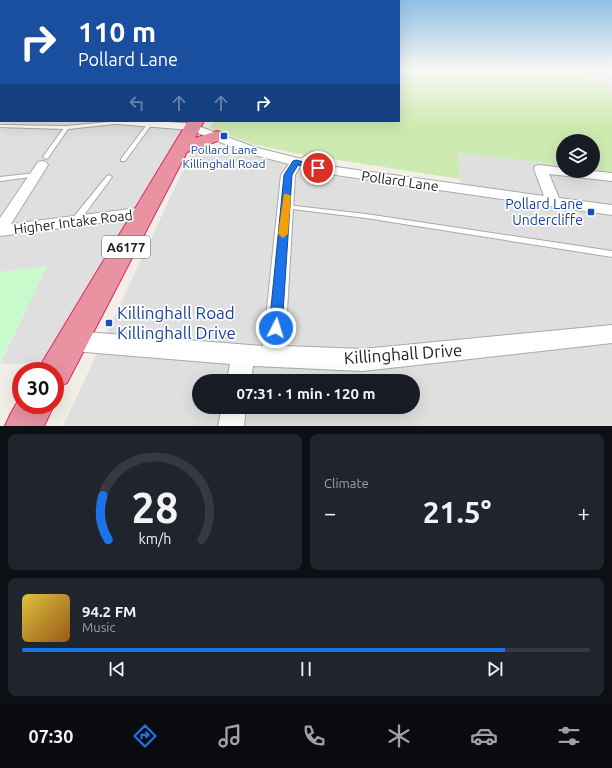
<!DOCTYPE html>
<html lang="en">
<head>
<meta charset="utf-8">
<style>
  body { margin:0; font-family:Ubuntu,sans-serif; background:#20242c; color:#f1f3f6; height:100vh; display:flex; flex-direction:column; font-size:15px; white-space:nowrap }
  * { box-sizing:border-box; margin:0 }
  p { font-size:13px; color:#9ea1a6 }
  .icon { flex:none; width:22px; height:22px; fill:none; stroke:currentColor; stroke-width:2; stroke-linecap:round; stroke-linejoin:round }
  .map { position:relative; height:426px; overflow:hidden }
  .details { display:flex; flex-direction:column; gap:8px; padding:8px; background:#0d0f14; flex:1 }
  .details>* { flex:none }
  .banner { position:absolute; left:0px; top:0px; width:400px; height:122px; box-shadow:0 4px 16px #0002; background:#1a4fa0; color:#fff; overflow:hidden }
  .controls { position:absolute; left:556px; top:134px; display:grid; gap:8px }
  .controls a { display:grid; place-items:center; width:44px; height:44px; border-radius:50%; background:#171b24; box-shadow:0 4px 16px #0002; font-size:20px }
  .speed { position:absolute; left:12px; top:362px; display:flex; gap:8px; font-size:20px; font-weight:700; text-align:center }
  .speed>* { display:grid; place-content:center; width:52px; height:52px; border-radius:50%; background:#171b24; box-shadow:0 4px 16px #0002; line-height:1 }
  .speed .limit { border:6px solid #d22; background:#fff; color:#111 }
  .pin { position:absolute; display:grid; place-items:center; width:34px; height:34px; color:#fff; margin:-17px; border:2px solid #fff; border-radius:50%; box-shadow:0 1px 4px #0007 }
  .me { position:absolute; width:44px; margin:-22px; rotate:5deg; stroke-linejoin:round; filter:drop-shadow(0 0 3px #0008) }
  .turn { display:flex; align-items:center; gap:14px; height:84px; padding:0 12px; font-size:18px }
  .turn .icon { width:52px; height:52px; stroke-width:2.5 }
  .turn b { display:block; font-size:28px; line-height:34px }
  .lanes { display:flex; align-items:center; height:38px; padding:0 12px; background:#0003; justify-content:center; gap:20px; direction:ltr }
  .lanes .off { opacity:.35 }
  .big { font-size:30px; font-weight:700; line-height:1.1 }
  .details .tile { flex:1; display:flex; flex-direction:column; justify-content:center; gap:6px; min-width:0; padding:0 14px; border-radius:8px; background:#20242c }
  .details .dial { align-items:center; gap:0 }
  .dial svg { height:104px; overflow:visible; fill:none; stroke:#363941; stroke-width:7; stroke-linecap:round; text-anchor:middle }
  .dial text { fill:#f1f3f6; stroke:none }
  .song { display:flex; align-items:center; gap:12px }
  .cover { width:48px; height:48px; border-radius:6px; background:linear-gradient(135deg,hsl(50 70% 55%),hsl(30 70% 35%)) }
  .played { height:4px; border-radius:2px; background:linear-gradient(90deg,#1a73e8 85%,#363941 85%) }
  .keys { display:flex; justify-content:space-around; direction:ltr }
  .heat { display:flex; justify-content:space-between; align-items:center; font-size:22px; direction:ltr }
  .details .tiles { flex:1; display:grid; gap:8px; grid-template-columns:1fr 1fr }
  .tile:last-child { grid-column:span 2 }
  .trip { position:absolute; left:192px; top:374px; width:228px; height:40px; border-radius:20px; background:#171b24; box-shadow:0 4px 16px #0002; font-weight:700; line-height:40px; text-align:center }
  .tabs { display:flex; height:64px; justify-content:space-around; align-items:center; background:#090b0e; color:#9ea1a6 }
  .tabs .icon { width:28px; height:28px }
  .tabs .on { color:#1a73e8 }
  .tabs b { font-size:18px; color:#f1f3f6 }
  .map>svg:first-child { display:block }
</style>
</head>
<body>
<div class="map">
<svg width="612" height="426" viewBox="0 0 612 426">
  <rect width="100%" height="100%" fill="#f2efe9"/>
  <!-- residential -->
  <path fill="#e0dfdf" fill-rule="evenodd" d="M0,69l1,52h189l-145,242 -45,1 47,-98 -47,6z
    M574,69h38v26l-26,-19z
    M210,145l128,32 128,16 -6,-14 -2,-26 105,12v6h30v-2l19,2v255h-549l131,-279zM199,381h214v26h-214z"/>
  <!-- grass -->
  <path fill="#cdebb0" d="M399,69h175l38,25v77l-19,-2v-28h-30v24l-105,-12 2,26 -160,-25 -48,-10 -42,-16 4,-7h185z"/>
  <!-- park -->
  <path fill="#c8facc" d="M47,266l-47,96v-90z"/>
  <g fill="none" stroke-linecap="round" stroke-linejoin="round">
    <!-- lane casing -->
    <g stroke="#a9a9a9" stroke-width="2">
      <path id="lane" d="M0,77h1v2h-1z
        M0,102h1v2h-1z
        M120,121h6v1l-2,1 -56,6 -20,29 -2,1 -3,-2 20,-28 -63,-2v-2l66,1z
        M148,123l4,1 -27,37h-4v-2z
        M312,152l2,1v2l-16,9 -2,1 -3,-2z
        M36,173l2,1 1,1 -1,1 -38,5v-4z
        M109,175l3,2 -34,46h-6l-1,-2 1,-2 35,-43z
        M286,205l80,9 246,37v6l-246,-39 -82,-10 -1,-1 1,-1z"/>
    </g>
    <!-- street casing -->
    <g stroke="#a9a9a9" stroke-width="2">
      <path id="street" d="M1,82v6l-1,1v-6z
        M0,108h1v6h-1z
        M112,121h45l36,3 61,23 75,19 215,30 -10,-27 1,-3 5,-1 23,3v3h30l19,2v8l-63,-7 10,24 53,7v10l-283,-41 -29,-8 -5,9 -10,171 78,3 249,-24v18l-249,28 -110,-5 -2,15h-24l3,-17 -157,-13 -8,-3 -3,-7 3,-7 8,-3 190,15 18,-171 8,-11 -43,-11 -55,-23 -74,-6z
        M42,161l4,1 2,3 -37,59 135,-17 5,2 2,3 -2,3 -5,2 -146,19v-18l38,-56z
        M222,407h24l-2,19h-26z"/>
    </g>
    <!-- highway casing -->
    <g stroke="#dc2a67" stroke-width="2">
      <path id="highway" d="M188,121h16l-9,17 22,-7 6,2 2,3 -2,3 -36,13 -120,231 -12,5v-17h-16l4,-10z
        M21,396v9h33l-10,21h-39l6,-13z"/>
    </g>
    <!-- lane -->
    <use href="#lane" fill="#fff" fill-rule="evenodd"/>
    <!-- street -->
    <use href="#street" fill="#fff" fill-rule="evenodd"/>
    <!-- highway -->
    <use href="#highway" fill="#e892a2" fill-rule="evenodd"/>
  </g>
  <!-- sky -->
  <linearGradient id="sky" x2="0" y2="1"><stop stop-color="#8fc0e4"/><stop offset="0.54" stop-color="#f9f8f5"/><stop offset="1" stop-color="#f9f8f5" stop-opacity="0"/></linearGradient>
  <rect width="612" height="128" fill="url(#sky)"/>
  <!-- route -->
  <path fill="#1a73e8" stroke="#114b97" d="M296,160l25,6 1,2 -4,2 -20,-5 -6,10 -10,153 -2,4 -4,2 -5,-2 -2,-4 15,-153 9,-14z"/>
  <!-- slow -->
  <path fill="#f59e0b" d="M284,194h3l4,2 -3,38 -5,4 -5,-4z"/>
  <!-- markers -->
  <g fill="#1a4fb4" stroke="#fff" stroke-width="1.5">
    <rect x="220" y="132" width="8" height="8" rx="2"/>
    <rect x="587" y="208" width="8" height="8" rx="2"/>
    <rect x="105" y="319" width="8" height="8" rx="2"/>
  </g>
  <g text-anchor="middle" stroke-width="3.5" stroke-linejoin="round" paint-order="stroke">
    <!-- far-transit labels -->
    <g font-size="12" fill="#164399" stroke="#fff">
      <text x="224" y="154">Pollard Lane<tspan x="224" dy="14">Killinghall Road</tspan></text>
    </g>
    <!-- shield labels -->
    <rect fill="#fff" stroke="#646464" stroke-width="1" x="102" y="236" width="48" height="22" rx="3"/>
    <g font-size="13" font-weight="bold" fill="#222">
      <text x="126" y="252">A6177</text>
    </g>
    <!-- street labels -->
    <g font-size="14" fill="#222" stroke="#fff">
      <text transform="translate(400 181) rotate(8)" y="5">Pollard Lane</text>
      <text transform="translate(73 222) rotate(-7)" y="5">Higher Intake Road</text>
    </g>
    <!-- transit labels -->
    <g font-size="14" fill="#164399" stroke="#fff" text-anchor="end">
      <text x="583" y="209">Pollard Lane<tspan x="583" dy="16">Undercliffe</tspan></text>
    </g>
    <!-- near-transit labels -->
    <g font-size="17" fill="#164399" stroke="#fff" text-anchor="start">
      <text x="117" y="319">Killinghall Road<tspan x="117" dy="20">Killinghall Drive</tspan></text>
    </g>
    <!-- near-street labels -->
    <g font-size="17" fill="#222" stroke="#fff">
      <text transform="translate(403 354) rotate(-4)" y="6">Killinghall Drive</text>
    </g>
  </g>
</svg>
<div class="controls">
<a><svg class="icon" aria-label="layers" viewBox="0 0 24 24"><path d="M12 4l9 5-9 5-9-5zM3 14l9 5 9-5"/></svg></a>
</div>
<div class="speed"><div class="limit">30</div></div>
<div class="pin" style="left:318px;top:168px;background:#d93025"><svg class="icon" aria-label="arrive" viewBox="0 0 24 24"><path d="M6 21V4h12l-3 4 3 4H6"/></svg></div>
<svg class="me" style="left:276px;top:328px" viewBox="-20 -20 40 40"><circle r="17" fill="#1a73e8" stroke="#fff" stroke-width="3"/><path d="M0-11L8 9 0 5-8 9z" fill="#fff"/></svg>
<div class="trip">07:31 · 1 min · 120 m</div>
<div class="banner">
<div class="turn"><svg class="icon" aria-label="right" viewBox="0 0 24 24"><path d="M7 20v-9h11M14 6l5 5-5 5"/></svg><div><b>110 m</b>Pollard Lane</div></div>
<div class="lanes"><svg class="icon off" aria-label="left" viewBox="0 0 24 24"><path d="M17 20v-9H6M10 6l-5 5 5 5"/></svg><svg class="icon off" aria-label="ahead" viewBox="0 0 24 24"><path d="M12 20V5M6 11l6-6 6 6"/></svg><svg class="icon off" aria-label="ahead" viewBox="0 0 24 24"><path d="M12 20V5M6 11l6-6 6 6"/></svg><svg class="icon" aria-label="right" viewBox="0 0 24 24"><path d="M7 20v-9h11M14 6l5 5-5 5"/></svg></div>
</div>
</div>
<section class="details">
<div class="tiles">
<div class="tile dial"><svg viewBox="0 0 100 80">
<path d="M14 69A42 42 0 1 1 86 69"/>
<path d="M14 69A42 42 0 0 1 10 35" stroke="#1a73e8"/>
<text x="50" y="56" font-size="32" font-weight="700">28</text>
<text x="50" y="72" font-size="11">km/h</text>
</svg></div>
<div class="tile"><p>Climate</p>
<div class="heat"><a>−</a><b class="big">21.5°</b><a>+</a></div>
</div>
<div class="tile">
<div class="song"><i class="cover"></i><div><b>94.2 FM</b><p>Music</p></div></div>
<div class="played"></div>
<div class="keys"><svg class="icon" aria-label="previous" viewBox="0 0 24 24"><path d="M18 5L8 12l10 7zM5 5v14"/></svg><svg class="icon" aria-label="pause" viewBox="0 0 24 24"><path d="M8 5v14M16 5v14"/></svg><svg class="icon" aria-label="next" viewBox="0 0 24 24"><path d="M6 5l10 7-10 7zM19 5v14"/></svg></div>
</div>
</div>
</section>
<nav class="tabs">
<b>07:30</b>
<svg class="icon on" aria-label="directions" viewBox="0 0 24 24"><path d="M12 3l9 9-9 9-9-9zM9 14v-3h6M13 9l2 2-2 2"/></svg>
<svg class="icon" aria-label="music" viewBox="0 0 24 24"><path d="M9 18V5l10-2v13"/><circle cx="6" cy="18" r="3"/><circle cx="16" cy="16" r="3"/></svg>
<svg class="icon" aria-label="phone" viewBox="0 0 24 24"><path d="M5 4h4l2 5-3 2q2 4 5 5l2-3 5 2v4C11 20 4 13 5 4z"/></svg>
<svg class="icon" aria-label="climate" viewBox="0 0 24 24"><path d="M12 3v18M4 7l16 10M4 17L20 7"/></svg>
<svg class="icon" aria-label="car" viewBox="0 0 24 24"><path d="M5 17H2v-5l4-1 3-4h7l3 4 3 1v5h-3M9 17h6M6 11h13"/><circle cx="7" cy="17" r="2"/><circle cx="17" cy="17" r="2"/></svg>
<svg class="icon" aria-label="filters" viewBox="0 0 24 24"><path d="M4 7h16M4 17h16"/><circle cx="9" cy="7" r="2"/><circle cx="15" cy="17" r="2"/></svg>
</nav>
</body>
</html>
